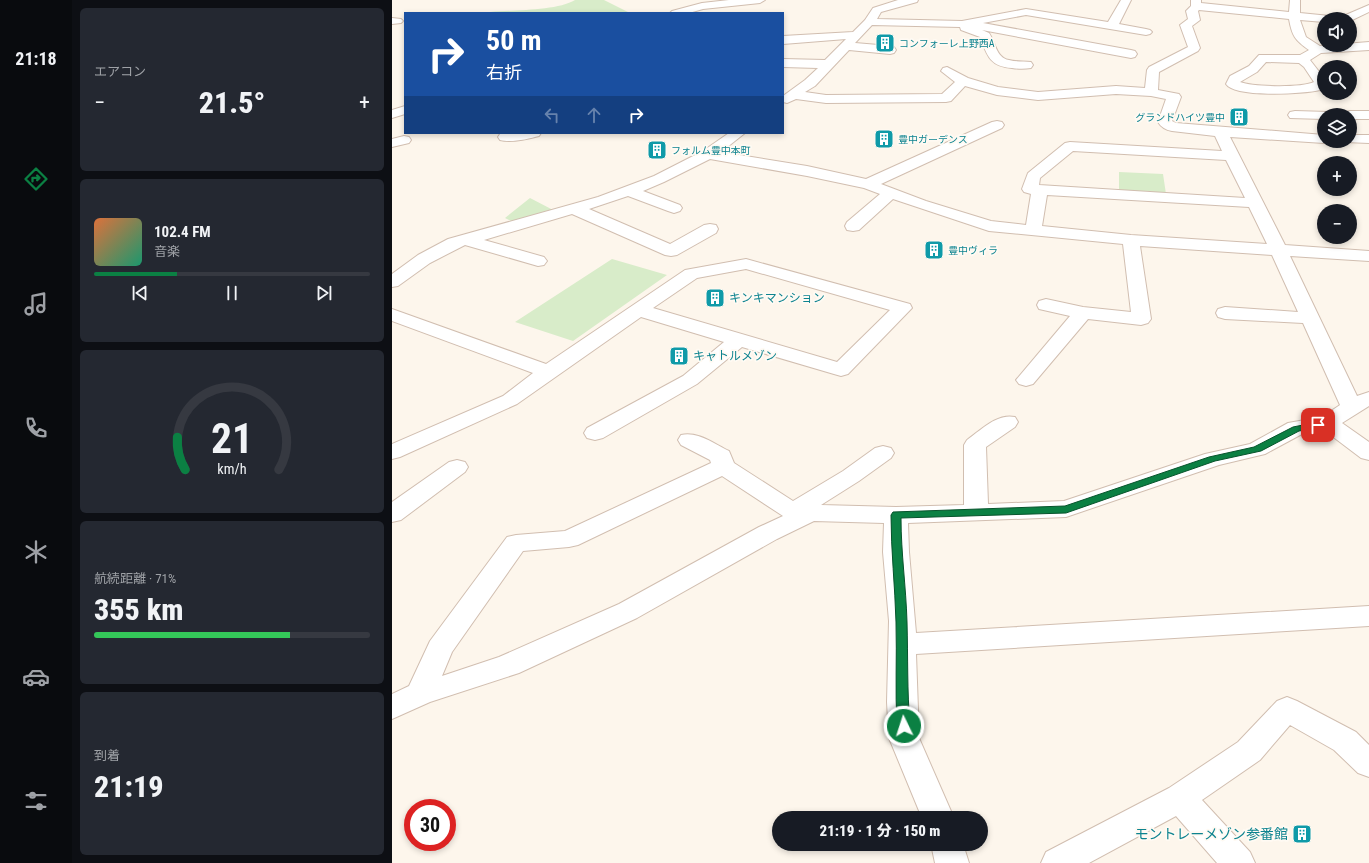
<!DOCTYPE html>
<html lang="ja">
<head>
<meta charset="utf-8">
<style>
  body { margin:0; font-family:"Roboto Condensed","Noto Sans JP",sans-serif; background:#242831; color:#f1f3f6; height:100vh; display:flex; flex-direction:column; font-size:15px; white-space:nowrap }
  * { box-sizing:border-box; margin:0 }
  p { font-size:13px; color:#9ea1a6 }
  .icon { flex:none; width:22px; height:22px; fill:none; stroke:currentColor; stroke-width:2; stroke-linecap:round; stroke-linejoin:round }
  .map { position:relative; flex:1; overflow:hidden }
  .panel { display:flex; flex-direction:column; gap:8px; padding:8px; background:#0d0f14; width:320px }
  .panel>* { flex:none }
  .top-card { position:absolute; left:12px; top:12px; width:380px; height:122px; border-radius:0px; box-shadow:0 2px 6px #0003; background:#1a4fa0; color:#fff; overflow:hidden }
  .controls { position:absolute; left:925px; top:12px; display:grid; gap:8px }
  .controls a { display:grid; place-items:center; width:40px; height:40px; border-radius:50%; background:#171b24; box-shadow:0 2px 6px #0003; font-size:20px }
  .speed { position:absolute; left:12px; top:799px; display:flex; gap:8px; font-size:20px; font-weight:700; text-align:center }
  .speed>* { display:grid; place-content:center; width:52px; height:52px; border-radius:50%; background:#171b24; box-shadow:0 2px 6px #0003; line-height:1 }
  .speed .limit { border:6px solid #d22; background:#fff; color:#111 }
  .pin { position:absolute; display:grid; place-items:center; width:34px; height:34px; color:#fff; margin:-17px; border-radius:8px; box-shadow:0 2px 6px #0006 }
  .me { position:absolute; width:44px; margin:-22px; rotate:356deg; stroke-linejoin:round; filter:drop-shadow(0 0 3px #0008) }
  .turn { display:flex; align-items:center; gap:14px; height:84px; padding:0 16px; font-size:18px }
  .turn .icon { width:52px; height:52px; stroke-width:2.5 }
  .turn b { display:block; font-size:28px; line-height:34px }
  .lanes { display:flex; align-items:center; height:38px; padding:0 16px; background:#0003; justify-content:center; gap:20px; direction:ltr }
  .lanes .off { opacity:.35 }
  .big { font-size:30px; font-weight:800; line-height:1.1 }
  .panel .tile { flex:1; display:flex; flex-direction:column; justify-content:center; gap:6px; min-width:0; padding:0 14px; border-radius:6px; background:#242831 }
  .panel .dial { align-items:center; gap:0 }
  .dial svg { height:104px; overflow:visible; fill:none; stroke:#363941; stroke-width:7; stroke-linecap:round; text-anchor:middle }
  .dial text { fill:#f1f3f6; stroke:none }
  .song { display:flex; align-items:center; gap:12px }
  .cover { width:48px; height:48px; border-radius:6px; background:linear-gradient(135deg,hsl(20 70% 55%),hsl(160 70% 35%)) }
  .played { height:4px; border-radius:2px; background:linear-gradient(90deg,#0b8043 30%,#363941 30%) }
  .keys { display:flex; justify-content:space-around; direction:ltr }
  .heat { display:flex; justify-content:space-between; align-items:center; font-size:22px; direction:ltr }
  .charge { height:6px; border-radius:3px; background:linear-gradient(90deg,#34c759 71%,#363941 0) }
  .trip { position:absolute; left:380px; top:811px; width:216px; height:40px; border-radius:20px; background:#171b24; box-shadow:0 2px 6px #0003; font-weight:800; line-height:40px; text-align:center }
  main { display:flex; flex:1; min-height:0 }
  .menu { display:flex; flex-direction:column; width:72px; justify-content:space-around; align-items:center; background:#090b0e; color:#9ea1a6 }
  .menu .icon { width:28px; height:28px }
  .menu .active { color:#0b8043 }
  .menu b { font-size:18px; color:#f1f3f6 }
  .map>svg:first-child { display:block }
</style>
</head>
<body>
<main>
<nav class="menu">
<b>21:18</b>
<svg class="icon active" aria-label="directions" viewBox="0 0 24 24"><path d="M12 3l9 9-9 9-9-9zM9 14v-3h6M13 9l2 2-2 2"/></svg>
<svg class="icon" aria-label="music" viewBox="0 0 24 24"><path d="M9 18V5l10-2v13"/><circle cx="6" cy="18" r="3"/><circle cx="16" cy="16" r="3"/></svg>
<svg class="icon" aria-label="phone" viewBox="0 0 24 24"><path d="M5 4h4l2 5-3 2q2 4 5 5l2-3 5 2v4C11 20 4 13 5 4z"/></svg>
<svg class="icon" aria-label="climate" viewBox="0 0 24 24"><path d="M12 3v18M4 7l16 10M4 17L20 7"/></svg>
<svg class="icon" aria-label="car" viewBox="0 0 24 24"><path d="M5 17H2v-5l4-1 3-4h7l3 4 3 1v5h-3M9 17h6M6 11h13"/><circle cx="7" cy="17" r="2"/><circle cx="17" cy="17" r="2"/></svg>
<svg class="icon" aria-label="filters" viewBox="0 0 24 24"><path d="M4 7h16M4 17h16"/><circle cx="9" cy="7" r="2"/><circle cx="15" cy="17" r="2"/></svg>
</nav>
<section class="panel">
<div class="tile"><p>エアコン</p>
<div class="heat"><a>−</a><b class="big">21.5°</b><a>+</a></div>
</div>
<div class="tile">
<div class="song"><i class="cover"></i><div><b>102.4 FM</b><p>音楽</p></div></div>
<div class="played"></div>
<div class="keys"><svg class="icon" aria-label="previous" viewBox="0 0 24 24"><path d="M18 5L8 12l10 7zM5 5v14"/></svg><svg class="icon" aria-label="pause" viewBox="0 0 24 24"><path d="M8 5v14M16 5v14"/></svg><svg class="icon" aria-label="next" viewBox="0 0 24 24"><path d="M6 5l10 7-10 7zM19 5v14"/></svg></div>
</div>
<div class="tile dial"><svg viewBox="0 0 100 80">
<path d="M14 69A42 42 0 1 1 86 69"/>
<path d="M14 69A42 42 0 0 1 8 44" stroke="#0b8043"/>
<text x="50" y="56" font-size="32" font-weight="700">21</text>
<text x="50" y="72" font-size="11">km/h</text>
</svg></div>
<div class="tile"><p>航続距離 · 71%</p><b class="big">355 km</b><div class="charge"></div></div>
<div class="tile"><p>到着</p><b class="big">21:19</b></div>
</section>
<div class="map">
<svg width="977" height="863" viewBox="0 0 977 863">
  <rect width="100%" height="100%" fill="#fdf6ec"/>
  <!-- green -->
  <path fill="#d8ecc9" d="M183,0h29l26,13 -140,-1c22,-2 67,-1 85,-12z
    M727,172l44,2 3,20 -47,-3z
    M138,198l25,13 -40,12 -10,-5z
    M220,259l55,16 -94,66 -58,-19z"/>
  <g fill="none" stroke-linecap="round" stroke-linejoin="round">
    <!-- minor casing -->
    <g stroke="#d1beb0" stroke-width="2">
      <path id="minor" d="M337,0h36l-5,3 -57,6 -14,4h-19l2,-2 30,-8z
        M506,0h20l-1,2 -36,10 -4,7 85,2 64,-12 82,13 13,-22h10l-12,24 27,5 4,1 2,2 -2,2 -4,1 -120,-20 -43,8 148,27 4,1 2,3 -2,3 -4,1 -149,-28 7,3c6,8 7,25 20,27 7,2 15,1 22,2l2,3 -2,3c-6,1 -12,1 -19,0 -22,-1 -25,-13 -32,-31l-19,-7 -1,-3 -88,-2 -17,18 35,3 4,1 2,3 -2,3 -4,1 -41,-4 -34,36 -10,6 21,3 116,-1 13,-12 -14,-11 2,-3 4,-1 21,11 30,9 40,5 78,-6 29,2 2,-18 2,-3 39,-20 -8,-22 8,-6 -2,-8 5,-5v-6h10v3l88,9 1,-12h10v13l30,3 4,1 2,2h-12v3l-24,-2 6,17 14,9 49,-4v8l-48,3 -11,7 14,18v9l-4,3c-16,4 -85,8 -94,-6l4,-8 19,-10 10,-11h41l9,-5c-14,-10 -17,-14 -20,-31l-90,-9 -1,1 2,9 -8,6 8,22 -2,3 -39,21 -1,18 21,4 2,3 -9,24 4,2 148,12v6h6l-6,2 -94,-6 55,108 84,6v10l-79,-5 67,140 12,-4v14l-27,17 27,19v18l-8,-2 -37,-28 -22,4 -37,20 -46,11 -153,52 -158,6 1,29 7,81 453,-27v20l-453,28 3,84 35,80h-32l-33,-80 -2,-36 2,-81 -6,-69 1,-29 -70,-2 -37,18 -140,79 -118,55 -89,29 -38,17v-25l17,-8 21,-45 77,-104 9,-2 49,-4 146,-68 -1,-3 -29,-15 -3,-5 3,-5c17,-4 33,9 48,16l5,12 59,38 50,-30 32,-23 8,-2 8,2 3,5 -3,5 -32,23 -38,24 75,2 68,-2v-60l3,-5c14,-10 30,-27 48,-23l3,5 -3,5 -29,20 2,57 76,-3 141,-47 45,-10 38,-21 34,-6 18,-12 -37,-82 -78,-4 -7,-2 -2,-4 2,-4 7,-2 73,5 -26,-57 -132,-9 11,73 -3,4 -7,2 -53,-6 -55,65 -7,2 -7,-2 -3,-4 54,-64 -31,-7 -2,-4 2,-4 7,-2 37,8 48,5 -8,-68 -134,-13 -96,-32 -34,31 -6,1 -6,-1 -2,-4 2,-4 33,-28 -16,-6 -57,-12 -97,-17 -46,23 -21,9 37,14 2,3 -2,3 -6,2 -6,-2 -40,-15 -39,13 81,35 34,-19 6,-1 6,1 2,4 -2,4 -39,22 -6,1 -6,-1 -93,-41 -88,26 60,17 3,4 -3,4 -6,1 -73,-21 -35,18 -32,23 -6,1v-13l26,-19 30,-16 150,-42 56,-21 49,-25 26,-18h16l-24,19 86,14 59,13 126,-57 5,-1 5,1 2,3 -2,3 -121,56 45,17 65,20 35,4 5,-31 -7,-2 -2,-3 6,-16 37,-30 5,-1 152,9 -7,-15 -43,-5c-6,-1 -11,-4 -14,-9l8,-23 -15,-3 -35,-2 -78,6 -41,-5 -32,-9 -14,15 -5,1 -120,1 -30,-4 -9,4 -4,-1v-6l22,-16 13,-12 -35,-1v-8l42,1 21,-21 -63,5v-8l70,-4 12,-12 8,-12zM874,62l33,1 5,4 10,15c-12,6 -61,5 -74,0l17,-10zM681,151l153,9 19,38 -206,-13 1,-7zM655,195l202,12 18,37 -136,-9 -89,-9zM330,476l61,40 -24,11 -140,77 -120,53 -57,19 10,-24 71,-101 46,-4 9,-2z
        M977,5v7l-19,9v-2h-11l2,-2z
        M0,18l9,1 2,2 -2,2 -9,1z
        M13,106v8l-13,4v-8z
        M903,111l34,1 2,3h-7v4l-34,-1 -2,-3 2,-3z
        M958,111h19v8h-19v-4h-7l2,-3z
        M112,133h37l-2,3c-11,3 -28,7 -39,4l-2,-3 2,-3z
        M958,135h19v8l-24,-1 -1,-1h6z
        M12,136l5,1 2,3 -2,3 -17,4v-8z
        M354,259l164,45 2,4 -64,66 -7,2 -7,-2 -92,-27 -45,37 -94,54 -8,2 -8,-2 -3,-5 3,-5 96,-52 41,-34 -83,-25 -124,87 -117,53 -8,2v-15l111,-48 30,-23 -141,-52v-12l154,55 139,-94zM354,269l144,41 -53,52 -184,-54 44,-30z
        M65,460l8,2 3,5 -3,5 -64,48 -9,2v-20l57,-40z
        M895,697l10,4 59,31 13,13v32l-11,-4 -24,-23 -44,-25 -30,35 -58,40 48,52 5,11h-38l-41,-47 -87,47h-48l5,-11 123,-64 69,-46 39,-41z
        M539,844h32l6,19h-34z"/>
    </g>
    <!-- minor -->
    <use href="#minor" fill="#fff" fill-rule="evenodd"/>
  </g>
  <!-- route -->
  <path fill="#0b8043" stroke="#07532c" d="M926,422l3,1 1,2 -1,2 -22,4 -38,20 -46,10 -149,52 -165,5c0,35 5,69 6,104 1,35 0,69 3,104l-2,4 -4,1 -5,-1 -2,-4c-2,-35 0,-69 -1,-104 -1,-36 -5,-71 -5,-107l2,-3 172,-6 144,-49 45,-10 39,-20z"/>
  <!-- icons -->
  <defs>
    <g id="building-square" transform="scale(1)"><rect x="-9" y="-9" width="18" height="18" rx="4" fill="#0f9aa8" stroke="#fffaf3"/><path d="M-4-6H4V6H1V3H-1V6H-4ZM-2.5-4.3h1.7v1.8h-1.7ZM.8-4.3h1.7v1.8H.8ZM-2.5-1h1.7V.8h-1.7ZM.8-1h1.7V.8H.8Z" fill="#fff"/></g>
  </defs>
  <g fill-rule="evenodd">
    <use href="#building-square" x="493" y="43"/>
    <use href="#building-square" x="847" y="117"/>
    <use href="#building-square" x="492" y="139"/>
    <use href="#building-square" x="265" y="150"/>
    <use href="#building-square" x="542" y="250"/>
    <use href="#building-square" x="323" y="298"/>
    <use href="#building-square" x="287" y="356"/>
    <use href="#building-square" x="910" y="834"/>
  </g>
  <g text-anchor="middle" stroke-width="3.5" stroke-linejoin="round" paint-order="stroke">
    <!-- far-culture labels -->
    <g font-size="10" fill="#0d838f" stroke="#fffaf3" text-anchor="start">
      <text x="507" y="47">コンフォーレ上野西A</text>
      <text x="833" y="121" text-anchor="end">グランドハイツ豊中</text>
      <text x="506" y="143">豊中ガーデンス</text>
      <text x="279" y="154">フォルム豊中本町</text>
      <text x="556" y="254">豊中ヴィラ</text>
    </g>
    <!-- culture labels -->
    <g font-size="12" fill="#0d838f" stroke="#fffaf3" text-anchor="start">
      <text x="337" y="302">キンキマンション</text>
      <text x="301" y="360">キャトルメゾン</text>
    </g>
    <!-- near-culture labels -->
    <g font-size="14" fill="#0d838f" stroke="#fffaf3" text-anchor="end">
      <text x="896" y="839">モントレーメゾン参番館</text>
    </g>
  </g>
</svg>
<div class="controls">
<a><svg class="icon" aria-label="sound" viewBox="0 0 24 24"><path d="M4 9h4l5-4v14l-5-4H4zM17 9q2 3 0 6"/></svg></a>
<a><svg class="icon" aria-label="search" viewBox="0 0 24 24"><circle cx="10" cy="10" r="6"/><path d="M15 15l6 6"/></svg></a>
<a><svg class="icon" aria-label="layers" viewBox="0 0 24 24"><path d="M12 4l9 5-9 5-9-5zM3 14l9 5 9-5"/></svg></a>
<a>+</a>
<a>−</a>
</div>
<div class="speed"><div class="limit">30</div></div>
<div class="pin" style="left:926px;top:425px;background:#d93025"><svg class="icon" aria-label="arrive" viewBox="0 0 24 24"><path d="M6 21V4h12l-3 4 3 4H6"/></svg></div>
<svg class="me" style="left:512px;top:726px" viewBox="-20 -20 40 40"><circle r="17" fill="#0b8043" stroke="#fff" stroke-width="3"/><path d="M0-11L8 9 0 5-8 9z" fill="#fff"/></svg>
<div class="trip">21:19 · 1 分 · 150 m</div>
<div class="top-card">
<div class="turn"><svg class="icon" aria-label="right" viewBox="0 0 24 24"><path d="M7 20v-9h11M14 6l5 5-5 5"/></svg><div><b>50 m</b>右折</div></div>
<div class="lanes"><svg class="icon off" aria-label="left" viewBox="0 0 24 24"><path d="M17 20v-9H6M10 6l-5 5 5 5"/></svg><svg class="icon off" aria-label="ahead" viewBox="0 0 24 24"><path d="M12 20V5M6 11l6-6 6 6"/></svg><svg class="icon" aria-label="right" viewBox="0 0 24 24"><path d="M7 20v-9h11M14 6l5 5-5 5"/></svg></div>
</div>
</div>
</main>
</body>
</html>
